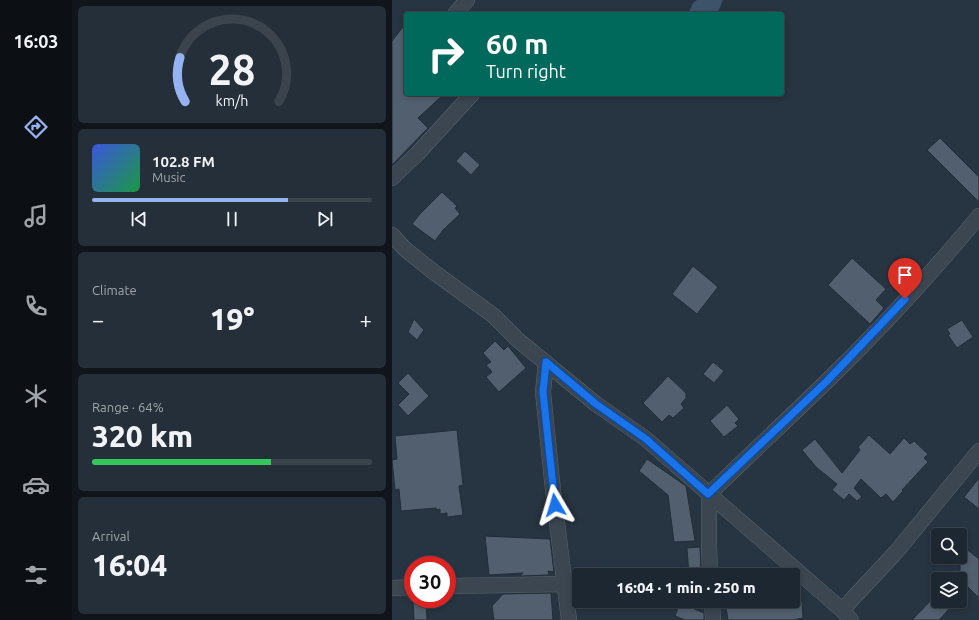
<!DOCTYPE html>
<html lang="en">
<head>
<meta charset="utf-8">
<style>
  body { margin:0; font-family:Ubuntu,sans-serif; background:#252f39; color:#f1f3f6; height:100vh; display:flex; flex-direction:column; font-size:15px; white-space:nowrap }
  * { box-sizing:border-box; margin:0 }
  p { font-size:13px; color:#a0a5ab }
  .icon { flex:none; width:22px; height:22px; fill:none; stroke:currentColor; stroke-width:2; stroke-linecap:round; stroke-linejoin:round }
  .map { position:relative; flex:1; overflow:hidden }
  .details { display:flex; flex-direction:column; gap:6px; padding:6px; background:#10151b; width:320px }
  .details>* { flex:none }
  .top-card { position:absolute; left:12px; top:12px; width:380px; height:84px; border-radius:4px; box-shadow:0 2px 6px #0003,0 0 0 1px #3b444d; background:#00695c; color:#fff; overflow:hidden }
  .buttons { position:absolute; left:539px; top:528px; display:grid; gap:8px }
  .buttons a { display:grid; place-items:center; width:36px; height:36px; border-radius:4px; background:#1d2731; box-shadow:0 2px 6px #0003,0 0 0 1px #3b444d; font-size:20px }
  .speed { position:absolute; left:12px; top:556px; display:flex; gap:8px; font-size:20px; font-weight:700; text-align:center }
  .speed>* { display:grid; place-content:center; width:52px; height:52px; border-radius:50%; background:#1d2731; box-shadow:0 2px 6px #0003,0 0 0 1px #3b444d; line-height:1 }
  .speed .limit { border:6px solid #d22; background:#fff; color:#111 }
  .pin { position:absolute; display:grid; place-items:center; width:34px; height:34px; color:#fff; margin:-41px -17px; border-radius:50% 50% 50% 0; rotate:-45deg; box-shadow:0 0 4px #0007 }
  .pin .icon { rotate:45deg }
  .me { position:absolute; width:44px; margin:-22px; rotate:353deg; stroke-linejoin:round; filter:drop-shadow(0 0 3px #0008) }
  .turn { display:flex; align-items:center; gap:14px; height:84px; padding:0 16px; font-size:18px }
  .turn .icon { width:52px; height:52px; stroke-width:2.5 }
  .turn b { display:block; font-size:28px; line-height:34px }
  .big { font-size:30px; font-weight:800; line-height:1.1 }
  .details .tile { flex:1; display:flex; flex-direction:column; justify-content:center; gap:6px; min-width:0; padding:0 14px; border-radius:6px; background:#252f39 }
  .details .dial { align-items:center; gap:0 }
  .dial svg { height:104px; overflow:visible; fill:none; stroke:#3b444d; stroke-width:7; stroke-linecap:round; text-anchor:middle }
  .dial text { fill:#f1f3f6; stroke:none }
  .song { display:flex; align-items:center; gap:12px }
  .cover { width:48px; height:48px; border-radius:6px; background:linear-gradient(135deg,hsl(230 70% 55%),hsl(140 70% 35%)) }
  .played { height:4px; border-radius:2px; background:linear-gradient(90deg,#95b2f1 70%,#3b444d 70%) }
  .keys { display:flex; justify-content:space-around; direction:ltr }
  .heat { display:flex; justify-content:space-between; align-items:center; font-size:22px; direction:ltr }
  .charge { height:6px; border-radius:3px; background:linear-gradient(90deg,#34c759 64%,#3b444d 0) }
  .trip { position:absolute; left:180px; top:568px; width:228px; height:40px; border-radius:4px; background:#1d2731; box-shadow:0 2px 6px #0003,0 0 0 1px #3b444d; font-weight:800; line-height:40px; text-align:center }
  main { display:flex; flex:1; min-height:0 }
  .tabs { display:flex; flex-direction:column; width:72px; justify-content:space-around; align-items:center; background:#0c1014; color:#a0a5ab }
  .tabs .icon { width:28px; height:28px }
  .tabs .selected { color:#95b2f1 }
  .tabs b { font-size:18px; color:#f1f3f6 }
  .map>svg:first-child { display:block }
</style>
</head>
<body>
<main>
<nav class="tabs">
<b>16:03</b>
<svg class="icon selected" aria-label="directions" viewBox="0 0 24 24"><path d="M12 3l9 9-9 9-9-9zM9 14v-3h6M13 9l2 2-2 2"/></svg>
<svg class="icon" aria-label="music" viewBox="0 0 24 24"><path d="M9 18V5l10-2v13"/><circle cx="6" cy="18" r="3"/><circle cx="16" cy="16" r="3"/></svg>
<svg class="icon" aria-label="phone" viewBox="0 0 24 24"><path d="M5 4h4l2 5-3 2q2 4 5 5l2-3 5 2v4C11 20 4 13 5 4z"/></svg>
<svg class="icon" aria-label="climate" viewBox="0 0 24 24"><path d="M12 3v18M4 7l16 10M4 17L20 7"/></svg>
<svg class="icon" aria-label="car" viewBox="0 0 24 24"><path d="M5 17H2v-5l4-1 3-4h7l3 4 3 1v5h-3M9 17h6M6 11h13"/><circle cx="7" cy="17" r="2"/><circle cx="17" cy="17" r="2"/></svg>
<svg class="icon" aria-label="filters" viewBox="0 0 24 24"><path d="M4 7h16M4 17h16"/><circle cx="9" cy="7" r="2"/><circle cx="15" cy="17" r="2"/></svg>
</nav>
<section class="details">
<div class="tile dial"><svg viewBox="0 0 100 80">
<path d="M14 69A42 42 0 1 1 86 69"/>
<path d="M14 69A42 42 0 0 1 10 35" stroke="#95b2f1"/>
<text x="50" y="56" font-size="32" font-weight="700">28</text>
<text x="50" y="72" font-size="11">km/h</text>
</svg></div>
<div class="tile">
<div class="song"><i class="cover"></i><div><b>102.8 FM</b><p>Music</p></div></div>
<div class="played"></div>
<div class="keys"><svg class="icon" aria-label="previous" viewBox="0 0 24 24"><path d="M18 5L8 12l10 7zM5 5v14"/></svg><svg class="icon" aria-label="pause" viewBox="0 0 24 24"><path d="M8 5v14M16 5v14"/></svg><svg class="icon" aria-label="next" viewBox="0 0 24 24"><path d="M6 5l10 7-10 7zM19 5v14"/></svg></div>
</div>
<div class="tile"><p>Climate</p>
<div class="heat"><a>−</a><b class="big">19°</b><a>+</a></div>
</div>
<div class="tile"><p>Range · 64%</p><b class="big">320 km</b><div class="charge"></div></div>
<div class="tile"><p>Arrival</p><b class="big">16:04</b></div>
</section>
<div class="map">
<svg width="587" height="620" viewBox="0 0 587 620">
  <rect width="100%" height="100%" fill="#273441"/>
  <!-- water -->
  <path fill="#3d5369" d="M305,0h26l-6,14h-27l-1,-2 4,-9z"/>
  <!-- building -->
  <path fill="#525f6e" stroke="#222d38" d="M14,23v71h38l-26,24 10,10 -36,37v-124z
    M548,138l39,39v25l-52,-52z
    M73,151l15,14 -9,10 -15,-14z
    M50,192l15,14 -2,2 5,6 -17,16 -8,11 -23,-17 8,-10z
    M460,258l34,31 -10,11 8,8 -14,16 -42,-39z
    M301,266l25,21 -21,27 -25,-20z
    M22,319l10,11 -7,10 -9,-8z
    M570,320l11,17 -16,11 -9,-13 2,-1 -3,-5z
    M103,341l9,9 4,-4 18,22 -27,24 -13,-15 6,-5 -6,-7 5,-3 -8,-9z
    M321,362l11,9 -10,12 -11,-9z
    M16,373l21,23 -21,20 -10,-11 11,-11 -11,-11z
    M276,376l18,17v5l-5,6 3,4 -11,10 -4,-3 -7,7 -19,-19z
    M335,405l12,14 -4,4 3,3 -14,11 -14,-16z
    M65,430l6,55 -4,1 4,29 -16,2v-4l-7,1v-5l-4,1v-2l-35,3 -2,-22 -4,1 -3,-30 5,-1 -2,-23z
    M477,435l21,19 14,-16 6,6 4,-3 14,13 -4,4 4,4 -26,28 1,1 -10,11 -7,-8 -5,4 -20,-19 -7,9 8,9 -5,4 -8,-7 -5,6 -12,-10 5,-6 -21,-17 -14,-17 13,-11 27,34 18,-23 -2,-3z
    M255,459l39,27 9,55 -21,1 -6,-47 -29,-24z
    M587,478v31l-15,-12z
    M93,536l65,3 4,33 -6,-1 1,4 -29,1 3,-3 -34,2z
    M568,544l19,15v39l-19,-19h-2l2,-2z
    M308,547l1,28h-12l-2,-27z
    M159,593l2,27h-59l-2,-14 11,-12z
    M543,596l3,3v2h2l9,8 -10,11h-27z
    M34,600l1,20h-13l-1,-19z
    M333,601h77l1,17 -10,2h-65z
    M288,603l24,10v7h-19l-10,-4z"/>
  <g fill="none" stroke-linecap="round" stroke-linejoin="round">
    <!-- minor casing -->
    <g stroke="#59646e" stroke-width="16">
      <path id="minor" d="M63,14l12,-14
        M0,178l26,-25 54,-59
        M0,235l13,14 26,21 63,46 24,24 78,64 50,35 196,171 9,10
        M154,362l-3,30 10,98 16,130
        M318,575l-1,-30v-51c38,-37 78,-74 116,-111 54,-52 106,-109 154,-167
        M55,586l118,-2
        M0,588l21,-1
        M320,601l1,19
        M450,610l55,-59 82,-100"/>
    </g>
    <!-- minor -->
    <use href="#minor" stroke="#3b4651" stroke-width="15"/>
  </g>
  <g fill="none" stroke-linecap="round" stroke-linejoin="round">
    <!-- route casing -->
    <g stroke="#114b97" stroke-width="10">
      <path id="route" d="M163,505l-12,-113 3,-30 50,42 50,35 62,55 118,-112 79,-83"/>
    </g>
    <!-- route -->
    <use href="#route" stroke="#1a73e8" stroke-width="7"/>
  </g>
</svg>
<div class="buttons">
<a><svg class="icon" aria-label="search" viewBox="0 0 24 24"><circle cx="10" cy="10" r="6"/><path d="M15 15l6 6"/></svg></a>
<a><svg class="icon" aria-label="layers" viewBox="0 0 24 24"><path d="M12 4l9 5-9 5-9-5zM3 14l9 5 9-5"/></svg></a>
</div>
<div class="speed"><div class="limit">30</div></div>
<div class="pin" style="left:513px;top:299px;background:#d93025"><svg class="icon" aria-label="arrive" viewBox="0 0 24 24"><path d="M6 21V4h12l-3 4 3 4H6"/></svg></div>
<svg class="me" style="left:163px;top:505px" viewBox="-20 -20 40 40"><path d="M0-17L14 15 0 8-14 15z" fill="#1a73e8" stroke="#fff" stroke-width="4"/></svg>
<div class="trip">16:04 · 1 min · 250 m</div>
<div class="top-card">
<div class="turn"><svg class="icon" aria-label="right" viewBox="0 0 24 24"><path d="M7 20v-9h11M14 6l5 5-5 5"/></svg><div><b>60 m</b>Turn right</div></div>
</div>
</div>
</main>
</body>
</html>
